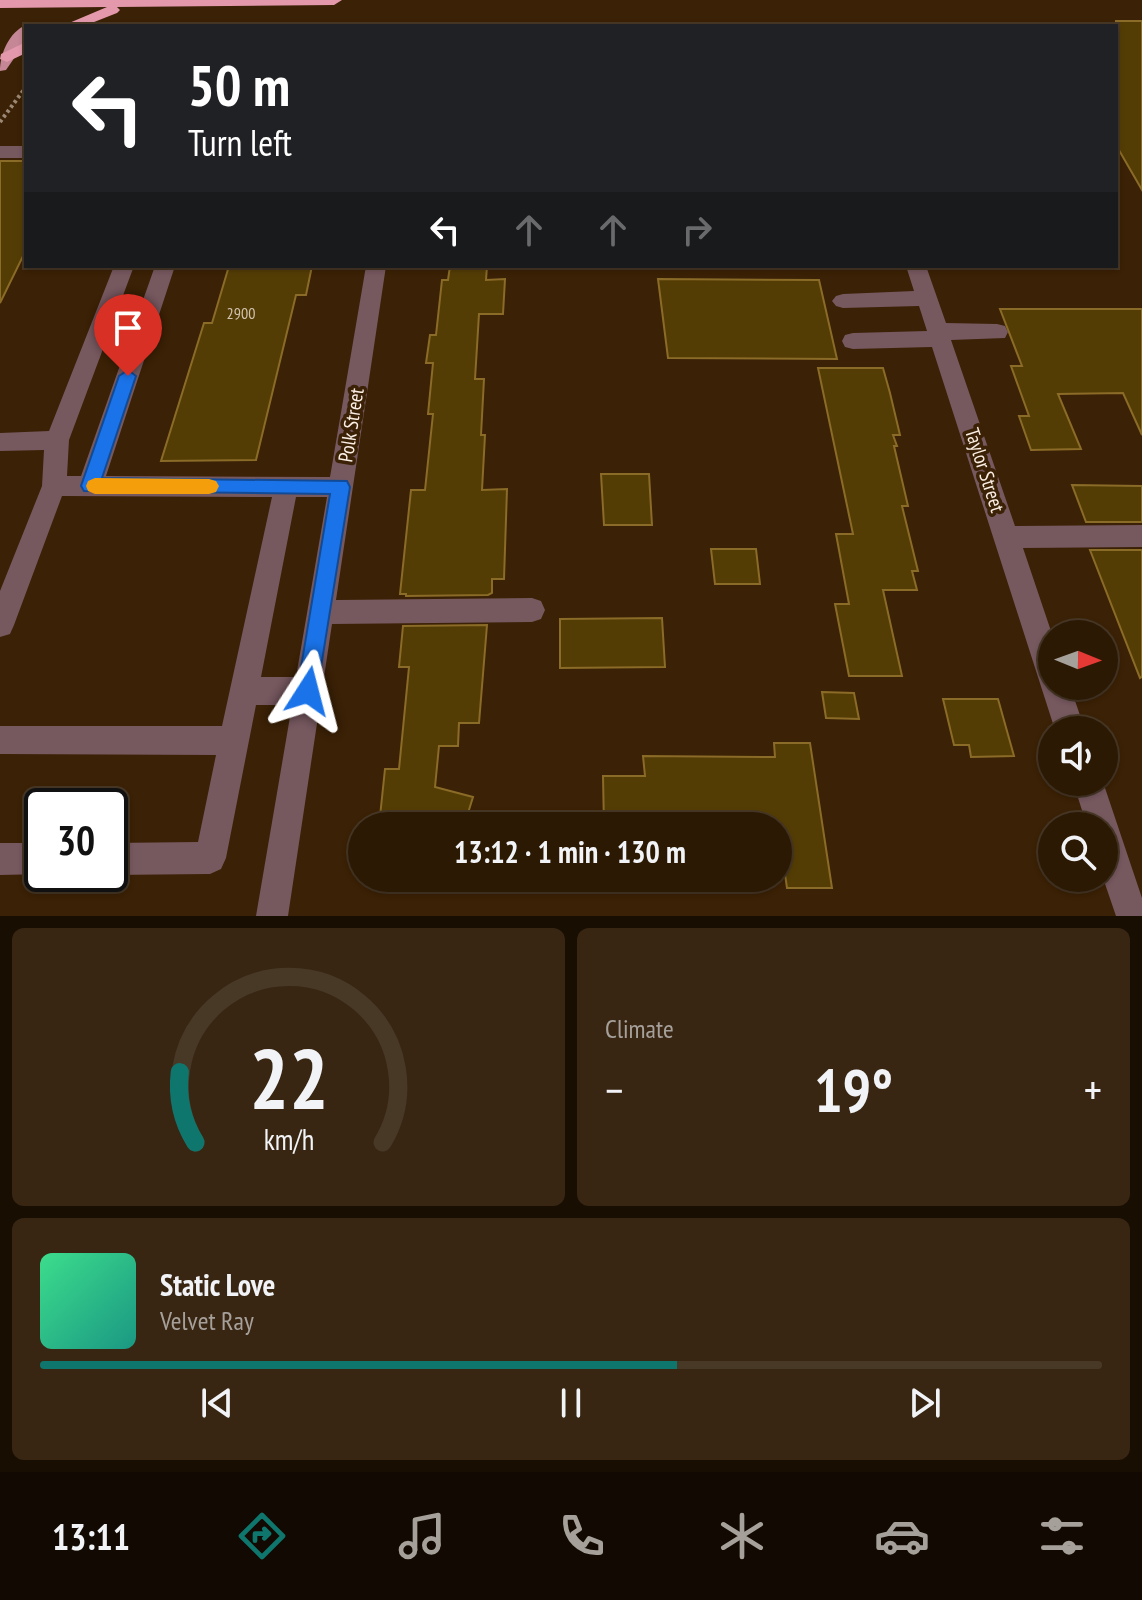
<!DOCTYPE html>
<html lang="en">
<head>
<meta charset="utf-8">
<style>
  body { margin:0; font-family:"PT Sans Narrow",sans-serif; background:#382613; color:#f1f3f6; height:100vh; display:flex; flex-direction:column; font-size:30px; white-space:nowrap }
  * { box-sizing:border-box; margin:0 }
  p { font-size:26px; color:#a6a09a }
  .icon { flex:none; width:44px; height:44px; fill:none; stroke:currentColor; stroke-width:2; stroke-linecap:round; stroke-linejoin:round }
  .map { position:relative; height:916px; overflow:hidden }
  .sheet { display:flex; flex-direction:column; gap:12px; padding:12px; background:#180e02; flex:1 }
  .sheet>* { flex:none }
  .banner { position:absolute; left:24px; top:24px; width:1094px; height:244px; border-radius:0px; box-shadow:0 2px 6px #0004,0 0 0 2px #483826; background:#202124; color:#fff; overflow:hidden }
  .needle { width:52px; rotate:91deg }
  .controls { position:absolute; left:1038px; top:620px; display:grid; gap:16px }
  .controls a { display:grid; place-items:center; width:80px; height:80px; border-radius:50%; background:#2c1904; box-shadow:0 2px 6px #0004,0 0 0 2px #483826; font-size:40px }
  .speed { position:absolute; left:24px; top:788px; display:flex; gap:16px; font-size:40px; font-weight:700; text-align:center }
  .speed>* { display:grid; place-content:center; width:104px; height:104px; border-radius:50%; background:#2c1904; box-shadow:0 2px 6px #0004,0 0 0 2px #483826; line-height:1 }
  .speed .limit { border:4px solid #111; border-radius:12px; background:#fff; color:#111 }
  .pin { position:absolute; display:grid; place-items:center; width:68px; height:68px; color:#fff; margin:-82px -34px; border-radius:50% 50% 50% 0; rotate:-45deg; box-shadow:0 0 8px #0007 }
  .pin .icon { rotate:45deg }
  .me { position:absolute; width:88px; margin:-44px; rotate:9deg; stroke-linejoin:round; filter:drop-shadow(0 0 6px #0008) }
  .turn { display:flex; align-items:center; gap:28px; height:168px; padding:0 32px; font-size:36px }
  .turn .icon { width:104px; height:104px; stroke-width:2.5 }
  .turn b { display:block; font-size:56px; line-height:68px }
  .lanes { display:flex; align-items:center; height:76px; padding:0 32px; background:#0003; justify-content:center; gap:40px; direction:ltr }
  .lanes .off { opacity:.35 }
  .big { font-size:60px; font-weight:700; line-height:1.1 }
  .sheet .card { flex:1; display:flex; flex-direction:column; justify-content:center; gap:12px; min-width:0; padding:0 28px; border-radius:12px; background:#382613 }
  .sheet .dial { align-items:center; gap:0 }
  .dial svg { height:208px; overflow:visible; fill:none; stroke:#483826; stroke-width:7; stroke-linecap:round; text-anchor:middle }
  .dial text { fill:#f1f3f6; stroke:none }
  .song { display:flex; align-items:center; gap:24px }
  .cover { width:96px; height:96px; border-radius:12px; background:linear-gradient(135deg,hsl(150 70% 55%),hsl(170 70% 35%)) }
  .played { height:8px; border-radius:4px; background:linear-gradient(90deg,#0f766e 60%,#483826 60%) }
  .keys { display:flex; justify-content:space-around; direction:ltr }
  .heat { display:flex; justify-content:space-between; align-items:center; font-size:44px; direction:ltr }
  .sheet .tiles { flex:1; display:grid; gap:12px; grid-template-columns:1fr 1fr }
  .card:last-child { grid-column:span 2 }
  .trip { position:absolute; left:348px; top:812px; width:444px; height:80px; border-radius:40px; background:#2c1904; box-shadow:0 2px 6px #0004,0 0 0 2px #483826; font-weight:700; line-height:80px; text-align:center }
  .menu { display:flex; height:128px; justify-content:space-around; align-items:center; background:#120a02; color:#a6a09a }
  .menu .icon { width:56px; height:56px }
  .menu .active { color:#0f766e }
  .menu b { font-size:36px; color:#f1f3f6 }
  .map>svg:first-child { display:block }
</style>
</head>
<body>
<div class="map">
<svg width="1142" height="916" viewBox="0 0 1142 916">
  <rect width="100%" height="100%" fill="#3b2105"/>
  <!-- building -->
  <path fill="#543d05" stroke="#8a6b27" stroke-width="2" d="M1116,21h26v169l-26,-45z
    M0,161h26v89l-26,53z
    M229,266h83l-6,29h-10l-40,165 -95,1 43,-138h8z
    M450,266h37l-1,14 19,-1 -2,35h-24l-4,65h9l-3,56h4l-3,55 25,-1 -3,90h-12v14l-4,2 -82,1v-2h-6l11,-104h14l8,-76h-5l5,-51h-7l4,-28h6l6,-55h6z
    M658,279l161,1 18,79 -169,-1z
    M1000,309h142v126l-19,-42 -65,1 23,55 -50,1 -12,-34h10l-18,-50h11z
    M818,368h65l7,25 10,42h-7l4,11h-3l14,60h-6l16,65h-6l5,19h-34l19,86h-53l-14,-72h14l-13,-70h17z
    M601,474h48l3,51h-48z
    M1072,485l70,1v36h-56z
    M711,549h45l4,35h-45z
    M1090,550h52v127l-2,1z
    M662,618l3,49 -105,1v-49z
    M487,625l-8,98h-20l-1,23h-19l-4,41 38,10 -9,29h-85l6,-57h14l10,-102h-10l4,-41z
    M822,692l32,1 5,26 -33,-1z
    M943,699h55l16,57 -43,1 -2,-12h-15z
    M774,743h36l22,145h-45l-9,-62h-174l-1,-50h42l-2,-20 132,1z"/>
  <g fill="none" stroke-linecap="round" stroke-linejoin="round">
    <!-- path -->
    <path stroke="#9b8875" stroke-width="4" stroke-dasharray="3 3" stroke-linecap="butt" d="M0,122l26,-35"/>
    <!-- minor -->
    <path fill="#76585f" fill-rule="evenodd" d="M0,146h26v12h-26z
      M114,266h20l-65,174 -2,36h14l74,-210h20l-69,210 224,1 36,-211h20l-50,334 196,-2 9,3 4,9 -4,9 -9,3 -200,2 -44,292h-32l36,-211h-36l-30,153 -5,11 -11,5 -100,1 -2,-1 2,-31 88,-1 18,-87 -216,-1v-28h222l50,-229 -210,-1 -48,129 -4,9 -10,3v-46l42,-105 2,-36 -44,1v-18l49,-2zM296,497h31l-31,180h-35z
      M906,266h20l20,57 51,1 8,2 3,6 -3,6 -54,2 64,186 127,-1v22l-119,1 29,86v52h18l15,44h-30l-123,-383 -79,2 -8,-2 -3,-6 3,-6 8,-2 74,-2 -8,-25 -76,2 -7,-2 -4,-5 4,-5 7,-2 71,-3z
      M1073,782h30l39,116v18h-26l-13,-38 1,-52h-17z
      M0,843h42l2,31 -44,1z"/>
    <!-- major -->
    <path fill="#c58695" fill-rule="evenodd" d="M26,25l3,1h-3v15l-20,29 -6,1c0,-17 9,-39 26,-46z"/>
    <!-- highway -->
    <path fill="#e398ab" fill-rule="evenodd" d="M0,0h342l-8,5 -217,2 3,3 -3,3 -33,13h-22l45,-19 -107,1z
      M26,42v11l-19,9 -7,-3 1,-5z"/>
  </g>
  <!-- route -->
  <path fill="#1a73e8" stroke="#114b97" stroke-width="2" d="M128,370l8,6 -34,102 245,3 3,6 -34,211 -8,3 -7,-3 -4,-7 33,-197 -246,-3 -3,-5 38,-110z"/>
  <!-- slow -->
  <path fill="#f59e0b" d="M95,478l114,1 7,2 3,5 -3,6 -7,2h-114l-7,-3 -2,-5 2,-5z"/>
  <g text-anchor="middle" stroke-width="7" stroke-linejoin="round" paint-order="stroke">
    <!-- number labels -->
    <g font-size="16" fill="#d1c2ad">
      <text x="241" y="319">2900</text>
    </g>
    <!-- street labels -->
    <g font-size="20" fill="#fbefe5" stroke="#3b2105">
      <text transform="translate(351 425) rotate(-81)" y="7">Polk Street</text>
      <text transform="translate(985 470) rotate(72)" y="7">Taylor Street</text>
    </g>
  </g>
</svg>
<div class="controls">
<a><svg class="needle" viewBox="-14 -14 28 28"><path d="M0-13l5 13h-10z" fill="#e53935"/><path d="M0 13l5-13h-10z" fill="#a6a09a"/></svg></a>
<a><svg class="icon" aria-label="sound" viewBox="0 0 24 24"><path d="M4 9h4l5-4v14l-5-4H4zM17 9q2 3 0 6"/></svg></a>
<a><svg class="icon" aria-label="search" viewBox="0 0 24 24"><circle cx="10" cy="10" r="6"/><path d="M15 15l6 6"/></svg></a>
</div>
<div class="speed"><div class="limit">30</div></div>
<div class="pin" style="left:128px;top:376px;background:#d93025"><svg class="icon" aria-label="arrive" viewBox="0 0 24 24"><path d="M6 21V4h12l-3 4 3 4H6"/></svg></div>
<svg class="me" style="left:308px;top:691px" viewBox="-20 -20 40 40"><path d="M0-17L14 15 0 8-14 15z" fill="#1a73e8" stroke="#fff" stroke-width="4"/></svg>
<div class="trip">13:12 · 1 min · 130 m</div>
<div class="banner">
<div class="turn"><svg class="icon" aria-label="left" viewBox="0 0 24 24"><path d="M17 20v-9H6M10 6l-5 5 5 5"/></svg><div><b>50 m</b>Turn left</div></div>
<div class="lanes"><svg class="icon" aria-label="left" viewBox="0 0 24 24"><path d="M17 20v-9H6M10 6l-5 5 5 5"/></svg><svg class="icon off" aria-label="ahead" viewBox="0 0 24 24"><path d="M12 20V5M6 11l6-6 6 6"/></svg><svg class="icon off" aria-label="ahead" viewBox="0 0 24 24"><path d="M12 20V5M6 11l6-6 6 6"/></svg><svg class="icon off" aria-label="right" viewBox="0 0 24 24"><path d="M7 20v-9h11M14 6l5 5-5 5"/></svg></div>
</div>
</div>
<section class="sheet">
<div class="tiles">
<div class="card dial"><svg viewBox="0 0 100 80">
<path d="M14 69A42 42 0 1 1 86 69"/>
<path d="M14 69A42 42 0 0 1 8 42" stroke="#0f766e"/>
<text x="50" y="56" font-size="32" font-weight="700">22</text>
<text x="50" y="72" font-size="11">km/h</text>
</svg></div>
<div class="card"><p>Climate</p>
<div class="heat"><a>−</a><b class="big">19°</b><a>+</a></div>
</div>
<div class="card">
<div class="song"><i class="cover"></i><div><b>Static Love</b><p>Velvet Ray</p></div></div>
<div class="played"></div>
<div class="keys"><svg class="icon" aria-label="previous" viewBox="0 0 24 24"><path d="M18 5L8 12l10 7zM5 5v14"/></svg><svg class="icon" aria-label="pause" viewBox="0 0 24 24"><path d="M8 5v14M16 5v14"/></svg><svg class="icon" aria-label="next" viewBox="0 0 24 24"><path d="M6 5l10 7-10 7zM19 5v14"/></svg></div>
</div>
</div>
</section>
<nav class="menu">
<b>13:11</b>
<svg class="icon active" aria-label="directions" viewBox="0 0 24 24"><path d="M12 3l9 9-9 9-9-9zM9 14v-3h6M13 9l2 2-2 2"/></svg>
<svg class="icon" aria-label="music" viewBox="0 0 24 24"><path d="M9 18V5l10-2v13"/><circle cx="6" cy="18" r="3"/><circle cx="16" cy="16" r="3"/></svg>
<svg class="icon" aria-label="phone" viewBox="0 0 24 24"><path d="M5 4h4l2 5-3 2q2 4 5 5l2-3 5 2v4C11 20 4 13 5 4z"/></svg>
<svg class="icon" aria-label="climate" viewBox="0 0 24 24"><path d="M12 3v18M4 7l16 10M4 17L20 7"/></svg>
<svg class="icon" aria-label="car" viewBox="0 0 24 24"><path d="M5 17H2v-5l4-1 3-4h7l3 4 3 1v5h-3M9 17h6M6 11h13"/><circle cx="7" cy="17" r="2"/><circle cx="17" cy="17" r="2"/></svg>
<svg class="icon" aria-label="filters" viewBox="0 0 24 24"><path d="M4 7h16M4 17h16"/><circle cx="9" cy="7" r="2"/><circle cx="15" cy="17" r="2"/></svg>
</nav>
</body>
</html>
